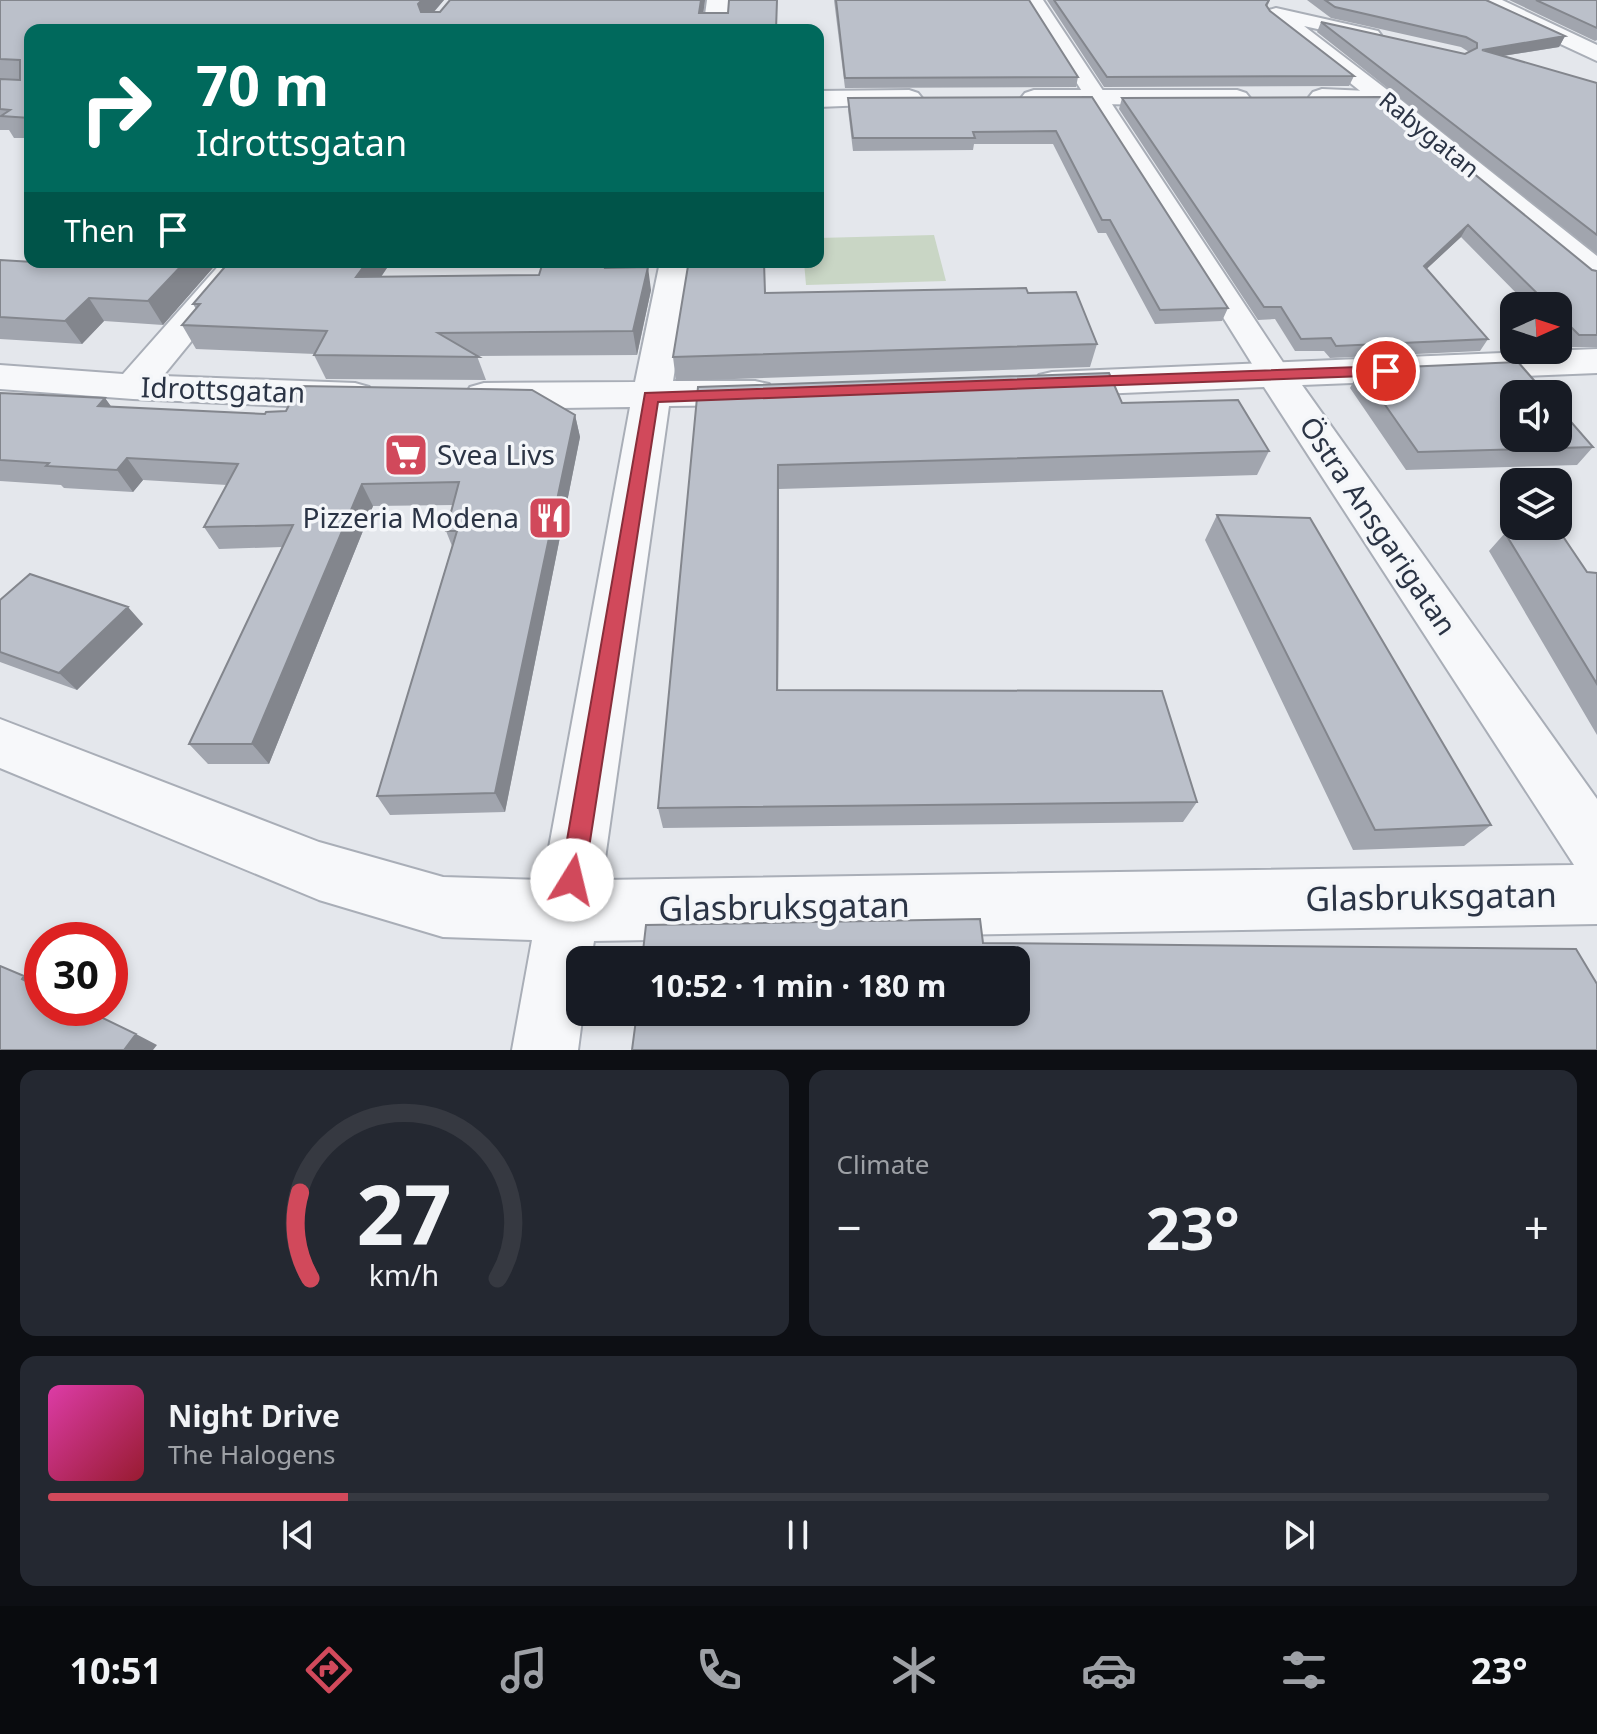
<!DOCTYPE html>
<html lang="en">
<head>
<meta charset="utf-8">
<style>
  body { margin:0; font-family:"Noto Sans",sans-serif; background:#242831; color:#f1f3f6; height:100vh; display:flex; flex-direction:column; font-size:30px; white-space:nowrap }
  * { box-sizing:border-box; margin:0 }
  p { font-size:26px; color:#9ea1a6 }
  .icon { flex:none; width:44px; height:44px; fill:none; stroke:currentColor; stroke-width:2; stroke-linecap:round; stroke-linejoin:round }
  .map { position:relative; height:1050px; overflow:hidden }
  .side { display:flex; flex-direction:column; gap:20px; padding:20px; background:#0d0f14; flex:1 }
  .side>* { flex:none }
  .guide { position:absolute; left:24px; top:24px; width:800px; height:244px; border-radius:16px; box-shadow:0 4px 12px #0003; background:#00695c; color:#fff; overflow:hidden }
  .needle { width:52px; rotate:87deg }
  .fabs { position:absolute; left:1500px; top:292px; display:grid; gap:16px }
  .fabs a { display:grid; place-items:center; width:72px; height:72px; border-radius:16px; background:#171b24; box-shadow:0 4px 12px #0003; font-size:40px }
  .speed { position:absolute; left:24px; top:922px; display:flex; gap:16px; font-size:40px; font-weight:700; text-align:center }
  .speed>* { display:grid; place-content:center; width:104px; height:104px; border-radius:50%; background:#171b24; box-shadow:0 4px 12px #0003; line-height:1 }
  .speed .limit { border:12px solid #d22; background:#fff; color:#111 }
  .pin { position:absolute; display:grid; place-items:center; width:68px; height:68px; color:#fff; margin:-34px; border:4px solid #fff; border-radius:50%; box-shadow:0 2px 8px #0007 }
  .me { position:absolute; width:88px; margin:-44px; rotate:9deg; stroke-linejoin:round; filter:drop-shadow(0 0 6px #0008) }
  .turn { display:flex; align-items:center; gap:28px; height:168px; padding:0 40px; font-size:36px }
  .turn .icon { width:104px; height:104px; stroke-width:2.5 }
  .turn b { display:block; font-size:56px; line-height:68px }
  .then { display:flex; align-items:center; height:76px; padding:0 40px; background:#0003; gap:16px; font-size:30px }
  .big { font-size:60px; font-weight:700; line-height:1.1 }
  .side .widget { flex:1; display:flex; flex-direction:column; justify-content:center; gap:12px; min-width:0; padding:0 28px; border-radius:16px; background:#242831 }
  .side .dial { align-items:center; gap:0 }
  .dial svg { height:208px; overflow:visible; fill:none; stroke:#363941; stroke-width:7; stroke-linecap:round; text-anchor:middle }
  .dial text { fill:#f1f3f6; stroke:none }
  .song { display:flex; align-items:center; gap:24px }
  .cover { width:96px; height:96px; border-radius:12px; background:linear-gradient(135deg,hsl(320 70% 55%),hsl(350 70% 35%)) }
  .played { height:8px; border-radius:4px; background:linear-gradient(90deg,#d1495b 20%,#363941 20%) }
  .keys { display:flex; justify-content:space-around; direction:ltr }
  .heat { display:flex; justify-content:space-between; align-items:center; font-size:44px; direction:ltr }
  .side .tiles { flex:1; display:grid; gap:20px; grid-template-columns:1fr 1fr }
  .widget:last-child { grid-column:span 2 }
  .trip { position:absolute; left:566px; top:946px; width:464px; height:80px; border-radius:16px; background:#171b24; box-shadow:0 4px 12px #0003; font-weight:700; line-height:80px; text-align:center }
  .dock { display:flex; height:128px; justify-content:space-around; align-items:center; background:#090b0e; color:#9ea1a6 }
  .dock .icon { width:56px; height:56px }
  .dock .on { color:#d1495b }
  .dock b { font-size:36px; color:#f1f3f6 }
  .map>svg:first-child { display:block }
</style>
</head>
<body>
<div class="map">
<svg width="1597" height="1050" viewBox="0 0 1597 1050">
  <rect width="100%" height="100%" fill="#e4e7ec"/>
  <!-- green -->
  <path fill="#c9d6c5" d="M934,235l12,46 -140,4 -2,-23h14v-24z"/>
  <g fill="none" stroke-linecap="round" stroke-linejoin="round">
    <!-- pedestrian casing -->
    <g stroke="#a9aeb7" stroke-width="4">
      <path id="pedestrian" d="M1025,0h18l249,376 -4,7 -12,3 -12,-3z
        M1276,8l102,23 3,4 -10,6 -67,-15 86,66 3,5 -3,5h-16l-105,-84 -3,-4 3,-4z"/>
    </g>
    <!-- minor casing -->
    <g stroke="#a9aeb7" stroke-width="4">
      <path id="minor" d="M707,0h22l-2,30h-24z
        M1474,0h28l95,45v16l-120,-56z
        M1322,89l69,3 206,164v27l-12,-3 -209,-175 -63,-3 -4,-5 4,-5z
        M909,90l9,3 4,5 -4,5 -100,4v-16z
        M1034,90h203l9,3 4,5 -4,5 -9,3 -212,-3 -4,-5 4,-5z
        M222,262h34l-93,114 192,7 14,4 5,9 -5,9 -14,4 -222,-10 -133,-10v-24l123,9z
        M660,262h32l-19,119h82l14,3 5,9 -5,9 -14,3 -86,1 -67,474 972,-15 -310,-478 -212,9 -13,-3 -6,-9 6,-9 13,-3 545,-23v24l-295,12 295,414v125l-1003,17 -3,19h-11v52h3l-5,38h-66l20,-110 -89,-3 -124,-37 -319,-132v-49l319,123 124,35 100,3 87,-473 -146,2 -14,-4 -5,-9 5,-9 14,-4 151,-1z"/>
    </g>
    <!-- pedestrian -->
    <use href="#pedestrian" fill="#f7f8fa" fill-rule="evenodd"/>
    <!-- minor -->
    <use href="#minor" fill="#f7f8fa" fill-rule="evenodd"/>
  </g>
  <!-- wall -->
  <path fill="#a1a5ae" d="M0,0h444l-10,12h6l10,-12h255l-2,13h25l49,-13v30h-747v108h-16l-5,-8h-9z
    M834,0h195l49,77 -2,10 -231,1z
    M1047,0h223l-3,7 3,4 84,65 -5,10 -245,1z
    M1307,0h179l79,36 -6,11 -56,9 94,27v171l-280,-222 4,-10 144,32 4,-2 -8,-5 -130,-29z
    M1509,0h88v40l-2,1z
    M1092,97l136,211 -6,13 -67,3 -49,-91h-8l-45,-89h-79l-1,6 -120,1 -5,-41v-12z
    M1122,98l475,173v76h-27l-12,-12v-29h-29l-68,-69 -35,32 62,70 -8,12 -150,7 -6,-7h-29l-20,-32 -17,1 -139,-211z
    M0,260l66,4 152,-2 -55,63 -59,-4 -22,23 -82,-5z
    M229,262h162l-10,15 158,-2 4,-13h72l-1,6 37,22 -14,65 -160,1 9,24 -160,-1 -12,-24 1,-1 -119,-5 -14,-24 14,-16 -3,-5z
    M703,265l62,28h263l69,51 -7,23 -414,14 -3,-24z
    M1360,369l233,78 -16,18 -171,5 -56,-82z
    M698,387l424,16 147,48 -12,24 -478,14 -1,201 419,112 -14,20 -520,6 -5,-20z
    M0,393l105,5 6,9 154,7 310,1 5,22 -75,375 -115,3 -13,-19 75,-250 -6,-15 7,-26 -80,1 -104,258h-61l-19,-20 93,-197 -63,2 -15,-22 23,-42 -84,-5 -10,12 -69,-4 -3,-3 -61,-4z
    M1217,515l274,310 -27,21 -111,4 -148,-310z
    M1505,533l82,39 10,1v162l-108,-184z
    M0,600l143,24 -66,66 -77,-28z"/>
  <!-- shaded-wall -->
  <path fill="#83868d" d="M422,0h22l-20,23 -6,-19z
    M701,0h4l-4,30 -2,-17z
    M1565,36l-6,11 -83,13 6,-10z
    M1468,225l-7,12 -44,41 7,-12z
    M185,262h33l-55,63 -15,-24z
    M367,262h24l-26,38 -9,-23z
    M606,262h9l-6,29 -4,-23z
    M648,267l3,23 -14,65 -4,-24z
    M89,298l15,23 -22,23 -17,-23z
    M105,398l16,22 -23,-14z
    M575,415l5,22 -75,375 -10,-19z
    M127,458l16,22 -10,12 -16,-22z
    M778,465l1,24 -1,223 -1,-22z
    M362,484l11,22 -104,258 -17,-20z
    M128,607l15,17 -66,66 -18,-17z
    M24,976l18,9v4l-20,-10z
    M136,1034l21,11 -4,5h-29z"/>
  <!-- building -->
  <path fill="#bbc0ca" stroke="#83868d" stroke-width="2" d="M0,0h422l-4,4 3,8h19l10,-12h251l-2,13h29l1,-13h48l-1,30h-746v88l-29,-2 9,-6 -10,-1v-30l20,1v-20l-20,-1z
    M836,0h193l49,77 -233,1z
    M1054,0h215l-3,5 4,6 84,65 -247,1z
    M1325,0h161l79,36 -83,14 115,33v152l-276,-213 144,32 12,-6v-5l-11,-6 -131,-30z
    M1536,0h61v28z
    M1092,97l136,211 -68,2 -50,-90h-8l-46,-89 -83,1 2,6h-122l-5,-40z
    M1380,97l212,173 5,1v64h-18l-21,-21v-8h-8l-82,-81 -44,41 64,73 -152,7 -5,-8 -30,1 -20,-32h-17l-142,-209z
    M0,260l66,4 2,-2h117l-37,39 -59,-3 -24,23 -65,-4z
    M229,262h138l-11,15 183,-2 4,-13h63l-1,6 43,-1 -15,64 -195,2 41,24 -165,-2 13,-24 -145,-6 18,-21h-7z
    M703,262h61l1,31 261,-5 2,5 48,-1 21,52 -424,13 15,-91 15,-1z
    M1518,362l28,32h-32v44h44v-31l35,40 -175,5 -58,-83z
    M1109,373l13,30 116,-3 31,51 -491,14 -1,225 385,1 35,111 -539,6 40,-421z
    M299,386l233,4 43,25 -80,378 -118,3 80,-265h-11l13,-49 -97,2 -110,260h-63l104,-219 -89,2 34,-63 -111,-6 -10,12 -71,-4 3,-3 -49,-3v-67l105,5 -7,8 167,8 1,-2 20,-1z
    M1217,515l93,3 181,307 -116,5z
    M1505,533l57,2 25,37 10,1v111z
    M30,574l98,33 -69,66 -59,-21v-52z
    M980,919l3,24 593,6 21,35v66h-965l5,-38h379v-52h-374l4,-35z
    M0,966l24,10 -2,3 20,10v19h40l54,26 -12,16h-124z"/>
  <!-- route -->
  <path fill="#d1495b" stroke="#882f3b" stroke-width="2" d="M1386,366l6,2v7l-734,27 -74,478 -3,9 -9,4 -9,-4 -3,-9 85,-487z"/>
  <!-- icons -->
  <defs>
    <g id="supermarket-square" transform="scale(2.3)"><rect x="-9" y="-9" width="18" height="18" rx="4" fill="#d1495b" stroke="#f4f6f9"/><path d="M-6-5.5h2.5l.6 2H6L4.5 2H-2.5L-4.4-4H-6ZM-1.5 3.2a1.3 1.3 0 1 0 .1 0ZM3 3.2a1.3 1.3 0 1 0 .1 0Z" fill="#fff"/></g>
    <g id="restaurant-square" transform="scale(2.3)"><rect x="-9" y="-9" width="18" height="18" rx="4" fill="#d1495b" stroke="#f4f6f9"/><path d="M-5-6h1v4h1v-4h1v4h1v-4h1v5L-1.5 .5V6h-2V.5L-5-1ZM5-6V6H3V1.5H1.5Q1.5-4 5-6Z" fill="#fff"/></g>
  </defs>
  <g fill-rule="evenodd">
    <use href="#supermarket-square" x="406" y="455"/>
    <use href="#restaurant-square" x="550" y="518"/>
  </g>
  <g text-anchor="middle" stroke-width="7" stroke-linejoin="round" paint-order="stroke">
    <!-- far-street labels -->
    <g font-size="24" fill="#2b3445" stroke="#f4f6f9">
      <text transform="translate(1429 135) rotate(39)" y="8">Rabygatan</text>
    </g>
    <!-- street labels -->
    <g font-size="28" fill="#2b3445" stroke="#f4f6f9">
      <text transform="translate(223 390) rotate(2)" y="10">Idrottsgatan</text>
      <text transform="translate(1378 526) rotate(56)" y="10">Östra Ansgarigatan</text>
    </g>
    <!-- poi labels -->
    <g font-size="28" fill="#2b3445" stroke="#f4f6f9" text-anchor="start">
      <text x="437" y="465">Svea Livs</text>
      <text x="519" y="528" text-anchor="end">Pizzeria Modena</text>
    </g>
    <!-- near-street labels -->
    <g font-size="34" fill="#2b3445" stroke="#f4f6f9">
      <text transform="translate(1431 897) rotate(-1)" y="12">Glasbruksgatan</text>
      <text transform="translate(784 907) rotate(-1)" y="12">Glasbruksgatan</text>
    </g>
  </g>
</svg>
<div class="fabs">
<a><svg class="needle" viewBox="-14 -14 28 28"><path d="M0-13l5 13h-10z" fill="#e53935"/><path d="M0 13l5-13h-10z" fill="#9ea1a6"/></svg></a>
<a><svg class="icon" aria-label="sound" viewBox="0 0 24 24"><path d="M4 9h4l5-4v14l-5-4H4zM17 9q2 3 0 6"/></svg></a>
<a><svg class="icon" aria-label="layers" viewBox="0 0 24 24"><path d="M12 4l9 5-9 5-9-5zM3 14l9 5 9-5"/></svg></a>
</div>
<div class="speed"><div class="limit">30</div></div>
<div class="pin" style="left:1386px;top:371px;background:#d93025"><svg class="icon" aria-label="arrive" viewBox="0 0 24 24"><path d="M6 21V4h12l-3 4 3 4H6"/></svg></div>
<svg class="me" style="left:572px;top:880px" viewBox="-20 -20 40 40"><circle r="19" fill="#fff"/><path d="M0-13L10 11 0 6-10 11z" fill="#d1495b"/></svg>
<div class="trip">10:52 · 1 min · 180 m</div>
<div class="guide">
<div class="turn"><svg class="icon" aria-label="right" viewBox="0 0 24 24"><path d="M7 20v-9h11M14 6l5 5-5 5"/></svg><div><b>70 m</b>Idrottsgatan</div></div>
<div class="then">Then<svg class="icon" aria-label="arrive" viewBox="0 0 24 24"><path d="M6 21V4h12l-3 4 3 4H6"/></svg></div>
</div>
</div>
<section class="side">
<div class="tiles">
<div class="widget dial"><svg viewBox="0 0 100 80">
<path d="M14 69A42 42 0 1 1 86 69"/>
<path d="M14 69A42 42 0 0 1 10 36" stroke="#d1495b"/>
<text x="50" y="56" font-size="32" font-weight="700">27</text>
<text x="50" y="72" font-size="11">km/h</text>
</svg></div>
<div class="widget"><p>Climate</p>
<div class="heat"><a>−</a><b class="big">23°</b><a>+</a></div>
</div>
<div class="widget">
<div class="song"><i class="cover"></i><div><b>Night Drive</b><p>The Halogens</p></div></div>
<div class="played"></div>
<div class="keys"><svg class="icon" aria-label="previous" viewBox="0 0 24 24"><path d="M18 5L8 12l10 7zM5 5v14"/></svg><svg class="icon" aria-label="pause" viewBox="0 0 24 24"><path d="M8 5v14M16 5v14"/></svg><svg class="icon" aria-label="next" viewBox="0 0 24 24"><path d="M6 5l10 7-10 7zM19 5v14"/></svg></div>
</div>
</div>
</section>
<nav class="dock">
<b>10:51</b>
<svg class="icon on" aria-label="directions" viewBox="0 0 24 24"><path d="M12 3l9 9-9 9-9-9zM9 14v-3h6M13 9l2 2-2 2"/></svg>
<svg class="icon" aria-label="music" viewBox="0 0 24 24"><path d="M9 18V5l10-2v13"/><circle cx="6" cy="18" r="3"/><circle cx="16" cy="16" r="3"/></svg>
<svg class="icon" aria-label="phone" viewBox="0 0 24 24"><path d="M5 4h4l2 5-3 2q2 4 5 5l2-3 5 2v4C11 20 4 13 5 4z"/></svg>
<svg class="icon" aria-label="climate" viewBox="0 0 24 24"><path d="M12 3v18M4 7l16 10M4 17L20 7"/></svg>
<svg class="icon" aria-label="car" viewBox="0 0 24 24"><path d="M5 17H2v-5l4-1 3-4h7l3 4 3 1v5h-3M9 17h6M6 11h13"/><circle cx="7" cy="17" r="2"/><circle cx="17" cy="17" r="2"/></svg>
<svg class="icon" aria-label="filters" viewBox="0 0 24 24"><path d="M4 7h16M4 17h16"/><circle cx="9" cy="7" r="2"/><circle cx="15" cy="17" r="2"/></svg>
<b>23°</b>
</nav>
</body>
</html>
